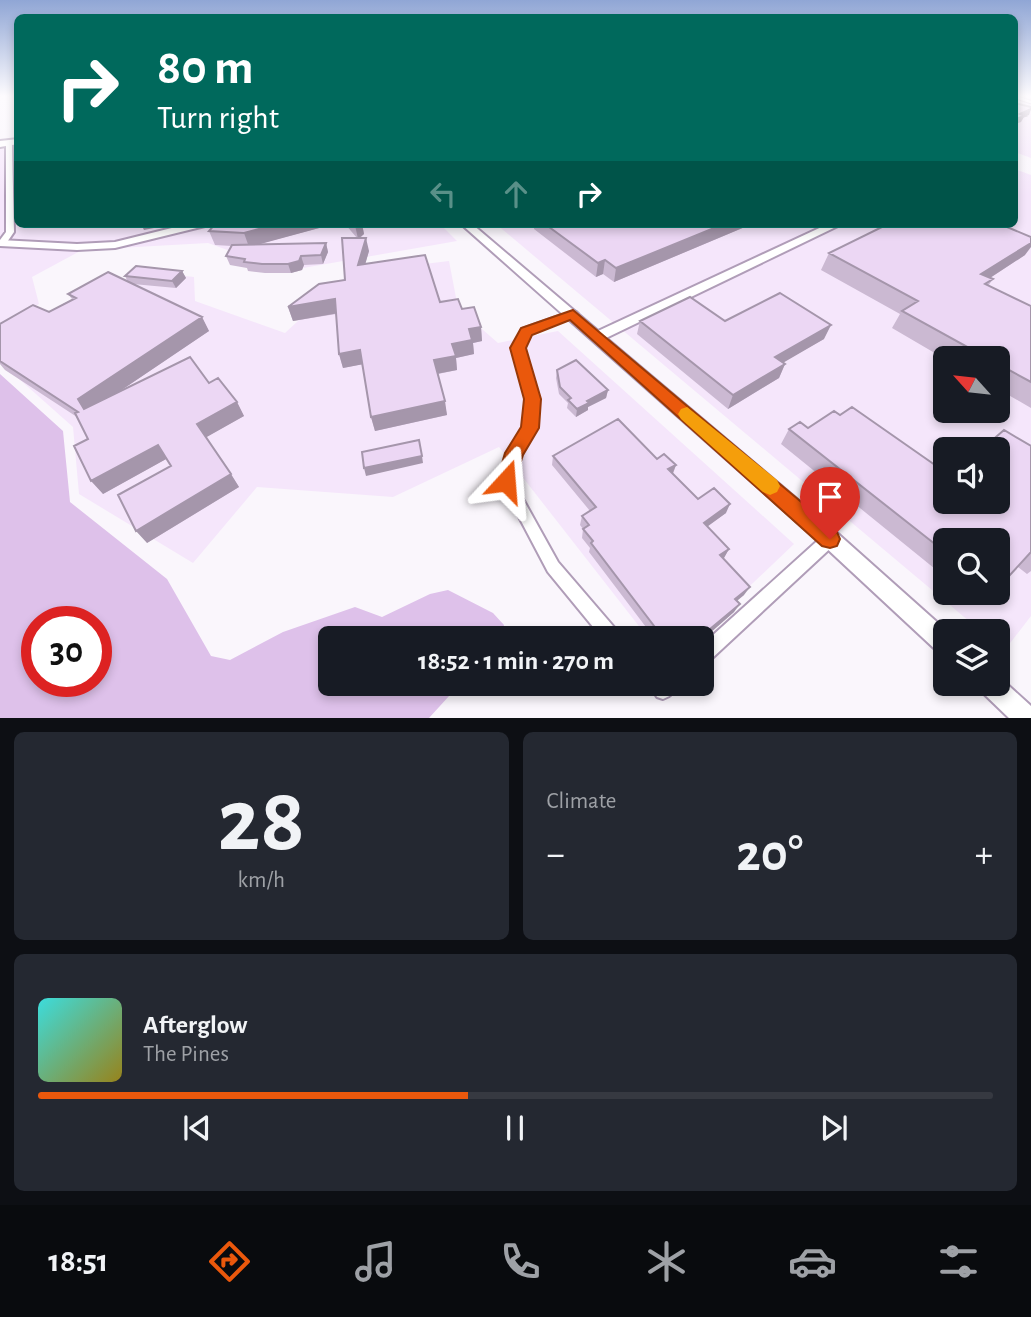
<!DOCTYPE html>
<html lang="en">
<head>
<meta charset="utf-8">
<style>
  body { margin:0; font-family:"Alegreya Sans",sans-serif; background:#242831; color:#f1f3f6; height:100vh; display:flex; flex-direction:column; font-size:26px; white-space:nowrap }
  * { box-sizing:border-box; margin:0 }
  p { font-size:23px; color:#9ea1a6 }
  .icon { flex:none; width:38px; height:38px; fill:none; stroke:currentColor; stroke-width:2; stroke-linecap:round; stroke-linejoin:round }
  .map { position:relative; height:718px; overflow:hidden }
  .drawer { display:flex; flex-direction:column; gap:14px; padding:14px; background:#0d0f14; flex:1 }
  .drawer>* { flex:none }
  .hud { position:absolute; left:14px; top:14px; width:1004px; height:214px; border-radius:10px; box-shadow:0 4px 10px #0003; background:#00695c; color:#fff; overflow:hidden }
  .needle { width:46px; rotate:297deg }
  .buttons { position:absolute; left:933px; top:346px; display:grid; gap:14px }
  .buttons a { display:grid; place-items:center; width:77px; height:77px; border-radius:10px; background:#171b24; box-shadow:0 4px 10px #0003; font-size:35px }
  .speed { position:absolute; left:21px; top:606px; display:flex; gap:14px; font-size:35px; font-weight:700; text-align:center }
  .speed>* { display:grid; place-content:center; width:91px; height:91px; border-radius:50%; background:#171b24; box-shadow:0 4px 10px #0003; line-height:1 }
  .speed .limit { border:10px solid #d22; background:#fff; color:#111 }
  .pin { position:absolute; display:grid; place-items:center; width:60px; height:60px; color:#fff; margin:-72px -30px; border-radius:50% 50% 50% 0; rotate:-45deg; box-shadow:0 0 7px #0007 }
  .pin .icon { rotate:45deg }
  .me { position:absolute; width:77px; margin:-38px; rotate:19deg; stroke-linejoin:round; filter:drop-shadow(0 0 5px #0008) }
  .turn { display:flex; align-items:center; gap:24px; height:147px; padding:0 28px; font-size:32px }
  .turn .icon { width:91px; height:91px; stroke-width:2.5 }
  .turn b { display:block; font-size:49px; line-height:60px }
  .lanes { display:flex; align-items:center; height:66px; padding:0 28px; background:#0003; justify-content:center; gap:35px; direction:ltr }
  .lanes .off { opacity:.35 }
  .big { font-size:52px; font-weight:600; line-height:1.1 }
  .drawer .card { flex:1; display:flex; flex-direction:column; justify-content:center; gap:10px; min-width:0; padding:0 24px; border-radius:10px; background:#242831 }
  .drawer .dial { align-items:center; gap:0 }
  .dial b { font-size:91px; line-height:1 }
  .song { display:flex; align-items:center; gap:21px }
  .cover { width:84px; height:84px; border-radius:10px; background:linear-gradient(135deg,hsl(180 70% 55%),hsl(50 70% 35%)) }
  .played { height:7px; border-radius:4px; background:linear-gradient(90deg,#ea580c 45%,#363941 45%) }
  .keys { display:flex; justify-content:space-around; direction:ltr }
  .heat { display:flex; justify-content:space-between; align-items:center; font-size:38px; direction:ltr }
  .drawer .tiles { flex:1; display:grid; gap:14px; grid-template-columns:1fr 1fr }
  .card:last-child { grid-column:span 2 }
  .trip { position:absolute; left:318px; top:626px; width:396px; height:70px; border-radius:10px; background:#171b24; box-shadow:0 4px 10px #0003; font-weight:600; line-height:70px; text-align:center }
  .menu { display:flex; height:112px; justify-content:space-around; align-items:center; background:#090b0e; color:#9ea1a6 }
  .menu .icon { width:49px; height:49px }
  .menu .active { color:#ea580c }
  .menu b { font-size:32px; color:#f1f3f6 }
  .map>svg:first-child { display:block }
</style>
</head>
<body>
<div class="map">
<svg width="1031" height="719" viewBox="0 0 1031 719">
  <rect width="100%" height="100%" fill="#faf6fc"/>
  <!-- built -->
  <path fill="#f5e6fb" fill-rule="evenodd" d="M1015,96h16v62l-16,-6z
    M17,146l1,78h422l17,17 -171,30 -78,-28 -126,7 -50,27 7,27 -39,24v-179z
    M1015,169l16,6v441l-27,35 -6,-6v-13h-16l-486,-408h519zM945,359h53v52h-53zM945,450h53v52h-53zM945,541h53v52h-53z
    M449,261l9,47 40,35 60,-12 236,213 -100,95h-45l-150,-192 -106,50 -136,-10 -64,76 -114,-69 -6,-67 -73,-65v-20l141,-71 53,6 1,24 90,32 65,-60z"/>
  <!-- green -->
  <path fill="#dec1ea" fill-rule="evenodd" d="M0,374l63,57 7,71 97,77 44,77 19,4 53,-28 72,-25 27,10 48,-23 18,-4 45,23 11,12 -4,14h-169v45h129l-31,34h-429zM37,621h59v60h-59z"/>
  <g fill="none" stroke-linecap="round" stroke-linejoin="round">
    <!-- service casing -->
    <g stroke="#b09db8" stroke-width="4.5">
      <path id="service" d="M1015,97l16,5"/>
    </g>
    <!-- minor casing -->
    <g stroke="#b09db8" stroke-width="4">
      <path id="minor" d="M9,141l3,2 2,89 -9,13h-5v-5l6,-8v-89z
        M573,311l3,1 2,2 -2,2 -46,17 -7,15 15,51 -2,29 -16,26 -7,27 45,81 61,71 2,6h-18l-55,-67 -48,-91 8,-28 16,-26 2,-28 -13,-51 9,-19z
        M830,533l5,1 2,5 -2,5 -127,118 -6,2v-19l123,-111z
        M649,684h30c-3,8 -8,12 -16,15l-6,-2z"/>
    </g>
    <!-- tertiary casing -->
    <g stroke="#b09db8" stroke-width="4">
      <path id="tertiary" d="M18,139v5l-18,3v-6z
        M188,224h18l-1,2 -90,22 -38,2 -77,-4v-6l77,4 38,-2z
        M461,224h11l126,107 230,-107h14l-236,114 231,195 111,99h-3v22l-8,-3 -114,-106z
        M998,676l33,30v13h-21l-28,-27 -3,-8h19z"/>
    </g>
    <!-- service -->
    <use href="#service" stroke="#fff" stroke-width="2.5"/>
    <!-- minor -->
    <use href="#minor" fill="#fff" fill-rule="evenodd"/>
    <!-- tertiary -->
    <use href="#tertiary" fill="#fff" fill-rule="evenodd"/>
  </g>
  <!-- wall -->
  <path fill="#cbb9d2" d="M334,224l-75,20 67,-1 2,9 -5,12 -19,1 -2,5 -11,3h-26l-17,-2 -1,-3 -17,-3 -4,-9 6,-10 -17,-1 -6,-14z
    M345,224h17l2,10 -4,4 9,13 -4,13 75,38 22,7 19,18 1,14 -9,2 1,11 -18,4 1,12 -19,4 9,41 -72,16 -4,-14 -8,-53 -20,4 -4,-14 -3,-40 -43,7 -5,-14 57,-27 12,-42z
    M534,224h218l-138,58 -11,-8 -7,3 -62,-48z
    M829,253l196,2 -35,23 3,1 -5,7 43,20v102l-33,-19v-30h-53l-53,-31 8,-14 -79,-44z
    M182,271l4,7 -10,10 -43,-4 69,33 7,14 -89,60 89,-8 28,19 7,14 -38,21 33,50 -92,56 24,-77 -5,-7 -63,35 -15,-55 -11,-22 -72,-47 -5,-6v-40l49,-12 23,-13 -4,-5 60,-12 -3,-6z
    M640,321l184,18 -41,23 2,2 -6,14 -51,31 -91,-75z
    M557,370l51,20 -2,8 -18,9v3l-12,7 -9,-9 1,-5 -9,-9 -3,-16z
    M808,428l137,74 86,-56v125l-4,3 -9,-7 -73,-26v36l-164,-133 8,-15z
    M553,456l104,3 19,6 -3,9 25,25 28,14 -19,13 22,23 -6,10 21,36 -7,6 -3,11 -32,28v-1h-47l-66,-87 1,-4 -8,-10 1,-9 -3,-4 2,-9 8,-5 -38,-46z
    M964,593h28l-15,11z"/>
  <!-- shaded-wall -->
  <path fill="#a596ab" d="M1031,109l-2,6 -5,2 -3,5 -6,2v-5l5,-5z
    M141,224h27l1,1 -25,5z
    M277,224h57l-85,23 -5,-14z
    M357,224h5l2,10 -6,5 -3,-14z
    M724,224h28l-138,58 2,-14z
    M366,238l3,13 -8,28 -3,-14z
    M326,243l2,9 -5,12 -2,-9z
    M1031,243v4l-6,8 -55,36 11,-17z
    M301,256l3,9 -2,5 -11,3 -3,-9z
    M605,260l-2,14 -7,3 2,-14z
    M182,271l4,7 -10,10 -4,-7z
    M335,299l4,14 -46,8 -5,-14z
    M202,317l7,14 -120,81 -5,-3 -6,-10z
    M831,325l-7,14 -55,32 6,-14z
    M481,327l1,14 -9,2 1,11 -18,4 1,12 -21,4 -2,-14 35,-31z
    M360,350l4,14 -21,4 -4,-14z
    M785,364l-6,14 -51,31 5,-14z
    M608,390l-2,8 -18,9v3l-12,7 1,-8 10,-8z
    M445,401l2,14 -72,16 -4,-14z
    M237,402l7,14 -39,22 -8,-14z
    M158,445l10,13 -65,36 -12,-13z
    M422,456l1,7 -57,13 -2,-8z
    M676,465l-4,10 -4,-6z
    M231,474l8,13 -92,56 -11,-12z
    M730,504l-4,9 -26,19 4,-9z
    M729,549l-5,9 -9,6 5,-9z
    M750,587l-6,8 -15,12 6,-8z
    M740,604l-6,8 -32,28v-1h-4z"/>
  <!-- building -->
  <path fill="#ecd7f4" stroke="#a596ab" stroke-width="2" d="M1015,103l16,4v2l-11,5 5,2 -10,3z
    M215,224h62l-33,9 -35,-2z
    M545,224h179l-108,44 -11,-8 -7,3z
    M888,224h112l31,13v6l-50,31 12,5 -8,5 46,22v76l-33,-18v-5h-9l-87,-48 16,-10 -89,-48z
    M342,238h24l-8,27 67,-10 15,47 18,-3 4,10 12,-2 7,20 -12,2 3,11 -20,4 4,12 -22,4 11,41 -74,16 -11,-67 -21,4 -4,-55 -47,8 31,-23 26,-4z
    M326,243l-5,12 -20,1 -2,5 -11,3h-26l-18,-2 1,-3 -19,-3 6,-11z
    M136,266l46,5 -10,10 -47,-5z
    M108,272l94,45 -124,82 6,10 106,-52 19,26 9,-5 19,24 -40,22 34,50 -95,57 -18,-36 53,-29 -13,-21 -67,36 -17,-35 14,-7 -13,-26 3,-1 -78,-51v-37l33,-19 16,7 27,-14 -8,-4z
    M780,293l51,32 -56,32 10,7 -52,31 -93,-74 50,-24 35,24z
    M576,360l32,30 -21,11 2,2 -12,6 -9,-9 3,-2 -11,-11 -3,-17z
    M852,407l93,65v30h53v-52h-17l23,-20 27,16v106l-33,36v-47h-53v11l-156,-123 11,-7 8,6 26,-17 6,4z
    M618,419l39,40 7,-5 12,11 -8,4 30,30 16,-11 16,16 -26,19 25,26 -9,6 30,32 -15,12 5,5 -42,35h-7l-3,-4 -5,4h-19l-73,-96 2,-2 -10,-12 6,-4 -7,-9 14,-9 -43,-51z
    M419,440l3,16 -58,12 -2,-16z"/>
  <!-- sky -->
  <linearGradient id="sky" x2="0" y2="1"><stop stop-color="#90a6d5"/><stop offset="0.49" stop-color="#fdfbfe"/><stop offset="1" stop-color="#fdfbfe" stop-opacity="0"/></linearGradient>
  <rect width="1031" height="196" fill="url(#sky)"/>
  <!-- route -->
  <path fill="#ea580c" stroke="#983908" stroke-width="2" d="M573,310l264,222 3,7 -3,7 -7,2 -8,-2 -252,-226 -38,15 -6,13 15,51 -2,29 -16,27 -10,31h-14l-2,-5 8,-28 16,-26 3,-28 -14,-51 11,-20z"/>
  <!-- slow -->
  <path fill="#f59e0b" d="M687,407l90,73 3,6 -3,6 -7,3 -7,-3 -82,-73 -3,-5 3,-5z"/>
</svg>
<div class="buttons">
<a><svg class="needle" viewBox="-14 -14 28 28"><path d="M0-13l5 13h-10z" fill="#e53935"/><path d="M0 13l5-13h-10z" fill="#9ea1a6"/></svg></a>
<a><svg class="icon" aria-label="sound" viewBox="0 0 24 24"><path d="M4 9h4l5-4v14l-5-4H4zM17 9q2 3 0 6"/></svg></a>
<a><svg class="icon" aria-label="search" viewBox="0 0 24 24"><circle cx="10" cy="10" r="6"/><path d="M15 15l6 6"/></svg></a>
<a><svg class="icon" aria-label="layers" viewBox="0 0 24 24"><path d="M12 4l9 5-9 5-9-5zM3 14l9 5 9-5"/></svg></a>
</div>
<div class="speed"><div class="limit">30</div></div>
<div class="pin" style="left:830px;top:539px;background:#d93025"><svg class="icon" aria-label="arrive" viewBox="0 0 24 24"><path d="M6 21V4h12l-3 4 3 4H6"/></svg></div>
<svg class="me" style="left:506px;top:481px" viewBox="-20 -20 40 40"><path d="M0-17L14 15 0 8-14 15z" fill="#ea580c" stroke="#fff" stroke-width="4"/></svg>
<div class="trip">18:52 · 1 min · 270 m</div>
<div class="hud">
<div class="turn"><svg class="icon" aria-label="right" viewBox="0 0 24 24"><path d="M7 20v-9h11M14 6l5 5-5 5"/></svg><div><b>80 m</b>Turn right</div></div>
<div class="lanes"><svg class="icon off" aria-label="left" viewBox="0 0 24 24"><path d="M17 20v-9H6M10 6l-5 5 5 5"/></svg><svg class="icon off" aria-label="ahead" viewBox="0 0 24 24"><path d="M12 20V5M6 11l6-6 6 6"/></svg><svg class="icon" aria-label="right" viewBox="0 0 24 24"><path d="M7 20v-9h11M14 6l5 5-5 5"/></svg></div>
</div>
</div>
<section class="drawer">
<div class="tiles">
<div class="card dial"><b>28</b><p>km/h</p></div>
<div class="card"><p>Climate</p>
<div class="heat"><a>−</a><b class="big">20°</b><a>+</a></div>
</div>
<div class="card">
<div class="song"><i class="cover"></i><div><b>Afterglow</b><p>The Pines</p></div></div>
<div class="played"></div>
<div class="keys"><svg class="icon" aria-label="previous" viewBox="0 0 24 24"><path d="M18 5L8 12l10 7zM5 5v14"/></svg><svg class="icon" aria-label="pause" viewBox="0 0 24 24"><path d="M8 5v14M16 5v14"/></svg><svg class="icon" aria-label="next" viewBox="0 0 24 24"><path d="M6 5l10 7-10 7zM19 5v14"/></svg></div>
</div>
</div>
</section>
<nav class="menu">
<b>18:51</b>
<svg class="icon active" aria-label="directions" viewBox="0 0 24 24"><path d="M12 3l9 9-9 9-9-9zM9 14v-3h6M13 9l2 2-2 2"/></svg>
<svg class="icon" aria-label="music" viewBox="0 0 24 24"><path d="M9 18V5l10-2v13"/><circle cx="6" cy="18" r="3"/><circle cx="16" cy="16" r="3"/></svg>
<svg class="icon" aria-label="phone" viewBox="0 0 24 24"><path d="M5 4h4l2 5-3 2q2 4 5 5l2-3 5 2v4C11 20 4 13 5 4z"/></svg>
<svg class="icon" aria-label="climate" viewBox="0 0 24 24"><path d="M12 3v18M4 7l16 10M4 17L20 7"/></svg>
<svg class="icon" aria-label="car" viewBox="0 0 24 24"><path d="M5 17H2v-5l4-1 3-4h7l3 4 3 1v5h-3M9 17h6M6 11h13"/><circle cx="7" cy="17" r="2"/><circle cx="17" cy="17" r="2"/></svg>
<svg class="icon" aria-label="filters" viewBox="0 0 24 24"><path d="M4 7h16M4 17h16"/><circle cx="9" cy="7" r="2"/><circle cx="15" cy="17" r="2"/></svg>
</nav>
</body>
</html>
